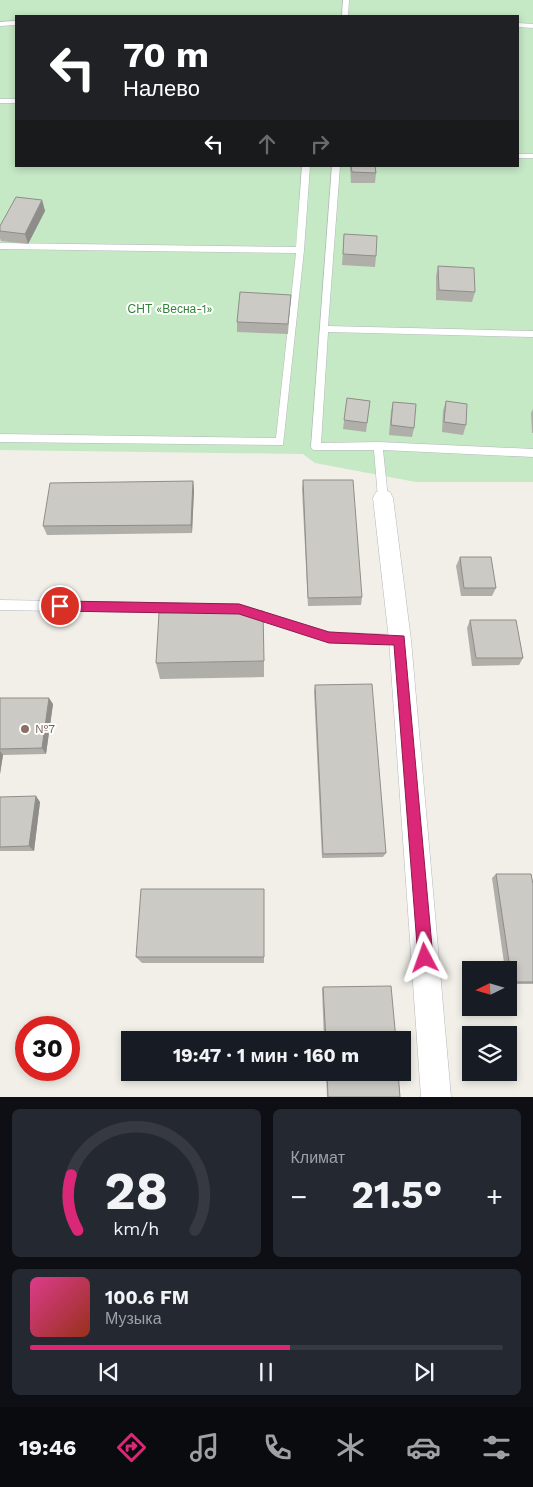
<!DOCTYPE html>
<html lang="ru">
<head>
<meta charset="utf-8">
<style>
  body { margin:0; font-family:"Work Sans",sans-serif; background:#242831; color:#f1f3f6; height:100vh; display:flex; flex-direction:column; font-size:19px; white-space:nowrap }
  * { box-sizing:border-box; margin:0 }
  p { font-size:16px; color:#9ea1a6 }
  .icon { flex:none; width:28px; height:28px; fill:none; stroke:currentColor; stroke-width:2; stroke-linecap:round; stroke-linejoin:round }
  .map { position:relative; height:1097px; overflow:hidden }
  .drawer { display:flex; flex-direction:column; gap:12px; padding:12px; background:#0d0f14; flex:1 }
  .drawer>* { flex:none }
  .banner { position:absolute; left:15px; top:15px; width:504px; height:152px; border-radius:0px; box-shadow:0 2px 8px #0003; background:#202124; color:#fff; overflow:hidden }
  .needle { width:32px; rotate:265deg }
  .tools { position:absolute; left:462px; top:961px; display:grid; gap:10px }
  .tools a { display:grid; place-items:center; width:55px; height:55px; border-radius:0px; background:#171b24; box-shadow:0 2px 8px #0003; font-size:25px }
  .speed { position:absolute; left:15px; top:1016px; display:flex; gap:10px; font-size:25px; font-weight:700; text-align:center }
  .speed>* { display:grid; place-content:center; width:65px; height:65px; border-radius:50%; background:#171b24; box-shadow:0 2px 8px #0003; line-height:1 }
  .speed .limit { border:8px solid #d22; background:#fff; color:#111 }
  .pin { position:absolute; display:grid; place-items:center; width:42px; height:42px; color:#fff; margin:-21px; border:2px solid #fff; border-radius:50%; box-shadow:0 1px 5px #0007 }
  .me { position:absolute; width:55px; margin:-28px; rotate:356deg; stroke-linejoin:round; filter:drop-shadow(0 0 4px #0008) }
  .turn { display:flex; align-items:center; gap:18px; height:105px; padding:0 25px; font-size:22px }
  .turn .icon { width:65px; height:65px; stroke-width:2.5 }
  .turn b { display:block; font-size:35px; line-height:42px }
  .lanes { display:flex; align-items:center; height:48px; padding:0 25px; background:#0003; justify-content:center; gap:25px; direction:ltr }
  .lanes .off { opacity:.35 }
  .big { font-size:38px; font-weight:700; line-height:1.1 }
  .drawer .card { flex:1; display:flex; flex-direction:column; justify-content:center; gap:8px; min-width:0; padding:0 18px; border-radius:8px; background:#242831 }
  .drawer .dial { align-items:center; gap:0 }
  .dial svg { height:130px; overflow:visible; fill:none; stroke:#363941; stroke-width:7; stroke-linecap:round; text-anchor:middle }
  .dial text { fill:#f1f3f6; stroke:none }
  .song { display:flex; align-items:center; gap:15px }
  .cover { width:60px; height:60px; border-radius:8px; background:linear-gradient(135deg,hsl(330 70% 55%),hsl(10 70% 35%)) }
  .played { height:5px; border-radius:2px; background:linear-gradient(90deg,#db2777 55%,#363941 55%) }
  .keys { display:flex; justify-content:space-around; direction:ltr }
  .heat { display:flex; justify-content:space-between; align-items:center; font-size:28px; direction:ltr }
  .drawer .tiles { flex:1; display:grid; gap:12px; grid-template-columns:1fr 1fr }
  .card:last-child { grid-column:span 2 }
  .trip { position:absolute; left:121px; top:1031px; width:290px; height:50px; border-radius:0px; background:#171b24; box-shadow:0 2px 8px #0003; font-weight:700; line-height:50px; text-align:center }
  .dock { display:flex; height:80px; justify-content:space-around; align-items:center; background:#090b0e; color:#9ea1a6 }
  .dock .icon { width:35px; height:35px }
  .dock .selected { color:#db2777 }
  .dock b { font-size:22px; color:#f1f3f6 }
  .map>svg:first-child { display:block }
</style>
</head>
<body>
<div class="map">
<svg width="533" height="1097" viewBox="0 0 533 1097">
  <rect width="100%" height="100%" fill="#f1efe8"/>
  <!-- green -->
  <path fill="#c5e8c5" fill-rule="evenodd" d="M0,0h533v482h-117l-101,-19 -12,-9 -303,-4zM16,16h502v150h-502z"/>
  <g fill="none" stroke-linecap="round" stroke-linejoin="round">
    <!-- service casing -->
    <g stroke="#b5b8bc" stroke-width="1">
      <path id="service" d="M343,0h6l-1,16h-6z
        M16,21v4l-16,1v-4z
        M518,23l15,1v4l-15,-1z
        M0,99h16v4h-16z
        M518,154h15v4h-15z
        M302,166h8l-6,84 -21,195 -283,-3v-8l276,4 20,-185 -296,-4v-6l296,4z
        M332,166h8l-12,160 205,5v6l-205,-5 -7,111 57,-1 155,7v8l-150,-7 5,48 -2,3h-6l-2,-3 -4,-48h-61l-2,-3z
        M0,600l239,4 90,28 71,3 4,2 1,3 -1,3 -4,2 -71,-3 -90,-28 -239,-4z"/>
    </g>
    <!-- minor casing -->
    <g stroke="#b5b8bc" stroke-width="1">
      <path id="minor" d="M383,490l7,2 3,6 18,142 40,457h-30l-32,-457 -16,-142 3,-6z"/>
    </g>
    <!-- service -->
    <use href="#service" fill="#fff" fill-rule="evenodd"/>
    <!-- minor -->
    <use href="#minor" fill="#fff" fill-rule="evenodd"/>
  </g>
  <!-- wall -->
  <path fill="#afaea9" d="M350,166h25l1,7 -1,10h-24z
    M42,200l3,11 -17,33 -27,-3 -1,-3v-12z
    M344,234l32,22 -1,11 -33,-2z
    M438,266l37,26 -3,10 -36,-2v-24z
    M290,305l-2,29 -51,-2v-10z
    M347,398l23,3 -4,31 -23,-3z
    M446,401l20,24 -3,10 -21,-3 1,-21z
    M393,402l21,26 -2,9 -23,-2 2,-24z
    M533,409v24h-1l-1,-20z
    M303,480l59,117 -1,8 -53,1 -6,-117z
    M193,481l1,9 -2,43 -145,2 -4,-9z
    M460,557l36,31 -4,8h-31l-5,-30z
    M470,620l53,38 -4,7 -47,1 -5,-38z
    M264,661v16l-104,2 -4,-16z
    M315,685l71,168 -3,4 -61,1 -8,-167z
    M0,698l53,6 -7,50 -43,1 -3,19z
    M0,797l40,5 -6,49h-34z
    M496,874l37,10v100h-24v-14h-4l-13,-92z
    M264,889v74h-122l-6,-6z
    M323,987l73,53h-72l-2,-51z
    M326,1072h72l2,25h-73z"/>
  <!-- shaded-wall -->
  <path fill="#8f8d8a" d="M42,200l3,11 -17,33 -3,-10z
    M193,481l1,9 -2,43 -1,-8z
    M49,698l4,6 -7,50 -4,-6z
    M0,751l3,4 -3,19z
    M36,796l4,6 -6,49 -5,-5z"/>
  <!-- building -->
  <path fill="#cccac5" stroke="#8f8d8a" d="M351,166h24l1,7 -24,-1z
    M16,197l26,3 -17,34 -25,-3v-5z
    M344,234l33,2 -1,20 -33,-2z
    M438,266l36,2 1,24 -36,-2z
    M240,292l51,3 -3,29 -51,-2z
    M347,398l23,3 -3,22 -23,-3z
    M446,401l21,3 -1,21 -22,-3z
    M393,402l23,2 -2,24 -23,-3z
    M303,480h50l9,117 -54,1z
    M193,481l-2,44 -148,1 7,-43z
    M460,557h31l5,31h-32z
    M263,611l1,50 -108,2 3,-50z
    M470,620h46l7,38h-47z
    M372,684l14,169 -63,1 -8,-169z
    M0,698h49l-7,50 -42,1z
    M36,796l-7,50 -29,1v-50z
    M496,874h35l2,10v98h-21z
    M141,889h123v68h-128z
    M391,986l5,54h-70l-3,-53z
    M327,1072h71l2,25h-72z"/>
  <!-- route -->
  <path fill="#db2777" stroke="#8e194d" d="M60,601l179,3 90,28 75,4 29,322 -3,5 -5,2 -5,-2 -2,-5 -24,-313 -65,-2 -90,-29 -179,-3 -4,-1 -2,-4 2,-4z"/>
  <!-- markers -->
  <circle fill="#8d6e63" stroke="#fff" stroke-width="2" cx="25" cy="729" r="5"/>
  <g text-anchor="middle" stroke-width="4" stroke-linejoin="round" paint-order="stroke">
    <!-- park labels -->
    <g font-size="12" fill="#348238" stroke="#fff">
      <text x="170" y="313">СНТ «Весна-1»</text>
    </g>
    <!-- education labels -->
    <g font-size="12" fill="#785e54" stroke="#fff" text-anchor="start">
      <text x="35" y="733">№7</text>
    </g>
  </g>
</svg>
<div class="tools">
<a><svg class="needle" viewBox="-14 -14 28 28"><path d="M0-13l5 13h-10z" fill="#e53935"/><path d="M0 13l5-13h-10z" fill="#9ea1a6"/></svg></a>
<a><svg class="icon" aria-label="layers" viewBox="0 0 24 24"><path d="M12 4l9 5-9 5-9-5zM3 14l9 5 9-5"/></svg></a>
</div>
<div class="speed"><div class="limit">30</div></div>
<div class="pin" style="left:60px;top:606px;background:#d93025"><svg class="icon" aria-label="arrive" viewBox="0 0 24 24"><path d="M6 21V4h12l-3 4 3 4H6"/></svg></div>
<svg class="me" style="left:425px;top:958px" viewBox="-20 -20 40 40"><path d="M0-17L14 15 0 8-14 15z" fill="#db2777" stroke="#fff" stroke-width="4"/></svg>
<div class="trip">19:47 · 1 мин · 160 m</div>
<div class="banner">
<div class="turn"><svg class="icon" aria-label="left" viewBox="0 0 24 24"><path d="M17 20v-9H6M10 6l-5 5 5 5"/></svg><div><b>70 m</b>Налево</div></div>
<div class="lanes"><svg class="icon" aria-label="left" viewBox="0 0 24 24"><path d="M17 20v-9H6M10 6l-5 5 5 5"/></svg><svg class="icon off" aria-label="ahead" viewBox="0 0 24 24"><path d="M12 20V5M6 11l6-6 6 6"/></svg><svg class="icon off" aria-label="right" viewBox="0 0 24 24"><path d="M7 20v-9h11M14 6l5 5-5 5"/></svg></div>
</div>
</div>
<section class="drawer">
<div class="tiles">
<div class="card dial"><svg viewBox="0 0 100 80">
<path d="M14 69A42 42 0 1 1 86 69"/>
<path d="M14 69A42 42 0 0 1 10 35" stroke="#db2777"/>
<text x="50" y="56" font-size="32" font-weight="700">28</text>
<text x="50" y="72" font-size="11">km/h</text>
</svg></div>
<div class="card"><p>Климат</p>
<div class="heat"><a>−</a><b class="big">21.5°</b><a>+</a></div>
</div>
<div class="card">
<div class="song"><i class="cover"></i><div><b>100.6 FM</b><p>Музыка</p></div></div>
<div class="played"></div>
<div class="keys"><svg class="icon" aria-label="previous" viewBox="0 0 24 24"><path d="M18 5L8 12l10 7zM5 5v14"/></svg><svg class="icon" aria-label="pause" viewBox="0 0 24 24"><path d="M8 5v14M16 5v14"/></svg><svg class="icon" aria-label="next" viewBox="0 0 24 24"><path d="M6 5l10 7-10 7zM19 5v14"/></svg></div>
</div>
</div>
</section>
<nav class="dock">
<b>19:46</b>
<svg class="icon selected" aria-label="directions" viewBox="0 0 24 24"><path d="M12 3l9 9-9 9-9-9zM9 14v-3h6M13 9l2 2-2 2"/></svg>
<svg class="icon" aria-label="music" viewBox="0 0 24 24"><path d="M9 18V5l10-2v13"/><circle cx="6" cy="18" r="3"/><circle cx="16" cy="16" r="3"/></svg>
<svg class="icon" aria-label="phone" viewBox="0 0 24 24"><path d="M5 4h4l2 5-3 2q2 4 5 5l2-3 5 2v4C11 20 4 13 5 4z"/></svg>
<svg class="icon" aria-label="climate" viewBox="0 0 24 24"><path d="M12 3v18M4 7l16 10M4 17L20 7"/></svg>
<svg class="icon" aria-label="car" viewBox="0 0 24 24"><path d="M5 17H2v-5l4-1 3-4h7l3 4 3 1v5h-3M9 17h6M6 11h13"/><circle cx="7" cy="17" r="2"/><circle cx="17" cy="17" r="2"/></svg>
<svg class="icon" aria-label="filters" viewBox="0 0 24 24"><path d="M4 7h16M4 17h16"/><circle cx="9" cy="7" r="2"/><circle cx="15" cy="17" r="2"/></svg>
</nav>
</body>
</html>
